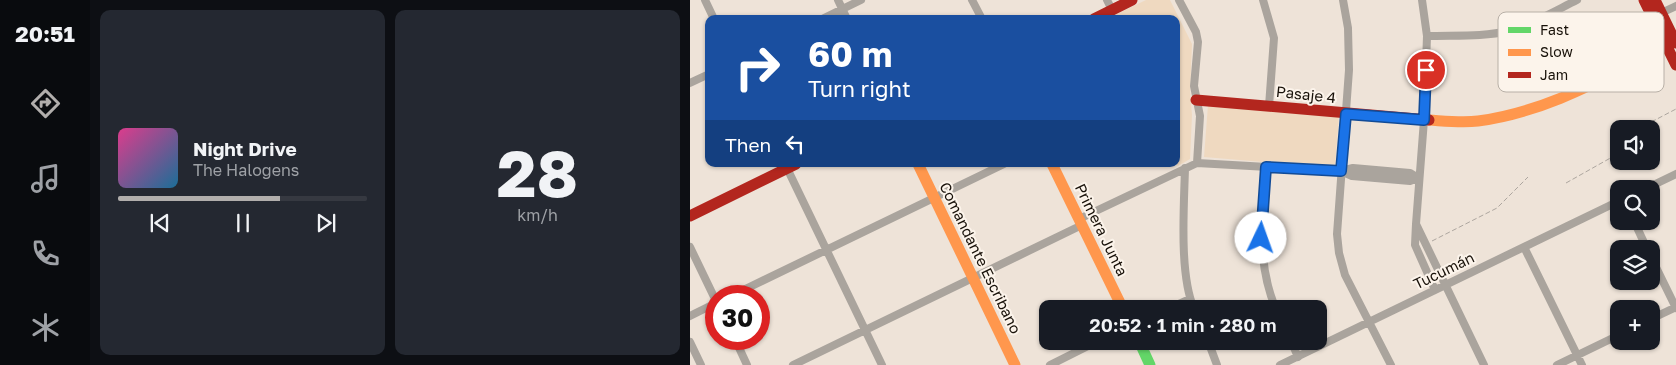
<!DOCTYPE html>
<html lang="en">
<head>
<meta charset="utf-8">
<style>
  body { margin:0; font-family:"Golos Text",sans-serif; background:#242831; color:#f1f3f6; height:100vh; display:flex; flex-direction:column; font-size:19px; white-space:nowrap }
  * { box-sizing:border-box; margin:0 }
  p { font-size:16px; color:#9ea1a6 }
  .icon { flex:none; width:28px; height:28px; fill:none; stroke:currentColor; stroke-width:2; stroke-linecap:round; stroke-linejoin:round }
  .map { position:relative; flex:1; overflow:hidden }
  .sheet { display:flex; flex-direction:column; gap:10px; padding:10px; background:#0d0f14; width:600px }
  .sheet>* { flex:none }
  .guide { position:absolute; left:15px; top:15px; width:475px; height:152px; border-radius:10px; box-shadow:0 1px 4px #0004; background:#1a4fa0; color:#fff; overflow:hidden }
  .fabs { position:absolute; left:920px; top:120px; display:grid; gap:10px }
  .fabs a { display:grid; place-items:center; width:50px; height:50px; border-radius:10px; background:#171b24; box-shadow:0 1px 4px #0004; font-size:25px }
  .speed { position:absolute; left:15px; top:285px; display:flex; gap:10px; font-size:25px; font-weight:700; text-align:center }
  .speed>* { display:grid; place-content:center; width:65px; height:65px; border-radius:50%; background:#171b24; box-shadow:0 1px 4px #0004; line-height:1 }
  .speed .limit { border:8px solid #d22; background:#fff; color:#111 }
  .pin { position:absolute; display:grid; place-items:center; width:42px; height:42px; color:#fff; margin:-21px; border:2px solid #fff; border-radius:50%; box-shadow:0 1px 5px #0007 }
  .me { position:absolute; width:55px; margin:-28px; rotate:3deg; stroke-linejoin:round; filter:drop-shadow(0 0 4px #0008) }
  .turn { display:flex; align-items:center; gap:18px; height:105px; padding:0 20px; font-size:22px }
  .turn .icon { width:65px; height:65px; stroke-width:2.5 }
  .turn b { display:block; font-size:35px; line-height:42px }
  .then { display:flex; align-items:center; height:48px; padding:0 20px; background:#0003; gap:10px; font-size:19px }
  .sheet .card { flex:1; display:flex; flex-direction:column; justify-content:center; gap:8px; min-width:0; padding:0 18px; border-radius:10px; background:#242831 }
  .sheet .dial { align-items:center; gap:0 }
  .dial b { font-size:65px; line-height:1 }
  .song { display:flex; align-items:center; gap:15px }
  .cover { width:60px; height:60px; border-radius:8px; background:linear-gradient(135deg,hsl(330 70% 55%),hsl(200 70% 35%)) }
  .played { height:5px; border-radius:2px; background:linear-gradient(90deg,#b1aeac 65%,#363941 65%) }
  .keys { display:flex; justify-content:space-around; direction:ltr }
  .sheet .tiles { flex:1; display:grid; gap:10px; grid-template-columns:repeat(2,1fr) }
  .trip { position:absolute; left:349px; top:300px; width:288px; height:50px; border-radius:10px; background:#171b24; box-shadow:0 1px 4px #0004; font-weight:600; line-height:50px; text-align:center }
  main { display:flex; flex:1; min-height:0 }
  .tab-bar { display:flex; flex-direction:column; width:90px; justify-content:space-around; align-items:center; background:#090b0e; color:#9ea1a6 }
  .tab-bar .icon { width:35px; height:35px }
  .tab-bar .current { color:#b1aeac }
  .tab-bar b { font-size:22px; color:#f1f3f6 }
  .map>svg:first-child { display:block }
</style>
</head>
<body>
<main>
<nav class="tab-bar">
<b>20:51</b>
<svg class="icon current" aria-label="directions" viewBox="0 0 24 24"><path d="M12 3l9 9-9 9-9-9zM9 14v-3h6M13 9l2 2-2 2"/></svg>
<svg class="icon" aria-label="music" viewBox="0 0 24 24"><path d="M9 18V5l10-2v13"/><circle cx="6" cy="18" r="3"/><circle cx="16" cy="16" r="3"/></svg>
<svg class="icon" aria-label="phone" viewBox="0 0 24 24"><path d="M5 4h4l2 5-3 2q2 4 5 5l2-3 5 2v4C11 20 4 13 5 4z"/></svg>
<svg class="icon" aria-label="climate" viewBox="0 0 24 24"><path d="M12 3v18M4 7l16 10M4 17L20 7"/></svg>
</nav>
<section class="sheet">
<div class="tiles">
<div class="card">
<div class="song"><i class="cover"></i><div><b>Night Drive</b><p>The Halogens</p></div></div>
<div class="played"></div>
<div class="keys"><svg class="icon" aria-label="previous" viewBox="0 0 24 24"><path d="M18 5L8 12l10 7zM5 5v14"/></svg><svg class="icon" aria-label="pause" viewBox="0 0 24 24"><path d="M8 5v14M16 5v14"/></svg><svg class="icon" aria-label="next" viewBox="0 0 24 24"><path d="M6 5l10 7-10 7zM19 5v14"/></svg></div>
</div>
<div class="card dial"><b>28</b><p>km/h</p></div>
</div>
</section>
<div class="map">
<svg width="986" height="365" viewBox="0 0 986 365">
  <rect width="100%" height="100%" fill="#eee3d8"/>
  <!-- green -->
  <path fill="#efd9c0" d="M456,0h24l22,44 -2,48 2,23 -2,44 -12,7 -2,-4v-143h-59l-2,-4z
    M518,105l131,11 -4,52 -131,-11z"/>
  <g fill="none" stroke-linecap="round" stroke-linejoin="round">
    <!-- path -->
    <path stroke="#ada69f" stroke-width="1" stroke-dasharray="5 2.5" stroke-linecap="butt" d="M948,129l38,-20
      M876,183l48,-27 5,-6
      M742,241l65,-33 31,-31"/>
    <!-- street -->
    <path stroke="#aaa49d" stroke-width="8" d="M15,0l9,19
      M148,0l9,19
      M282,0l10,19
      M417,0l5,10
      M489,0l17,32 2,10 -4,44 6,30 -3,47
      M573,0l11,38 -5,68
      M653,0l5,28 1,42 -12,164 2,19 6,22 46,90
      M732,0l5,36 -3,84 -8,104 68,141
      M969,14l17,-8
      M132,19l39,-19
      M737,36c27,-1 56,1 82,-5 24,-7 46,-20 68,-31
      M0,83l19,-9
      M95,164l97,201
      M576,167c-4,48 -10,96 10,142
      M495,168c-1,39 -6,106 9,141
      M651,171l11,5 58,5 8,-3
      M955,189l31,-15
      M389,219l118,-56 144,8 12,-3 57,5 8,5
      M944,221l13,28
      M726,224l-1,21 20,45
      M0,247l26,54
      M834,247l58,118
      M961,257l25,51
      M41,296l273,-132
      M478,309l22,-10
      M0,316l26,-13
      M961,319l25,-12
      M45,339l12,26
      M518,341l9,24
      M601,341l7,16
      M0,342l11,23
      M103,365l289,-140
      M360,365l48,-24
      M590,365l339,-164
      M867,365l62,-30"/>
    <!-- fast -->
    <path stroke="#63d668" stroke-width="11" d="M449,341l11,24"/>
    <!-- slow -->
    <path stroke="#ff974d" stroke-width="11" d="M739,120c16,1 33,3 49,1 69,-9 128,-44 189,-74
      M228,164l97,201
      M362,164l71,145"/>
    <!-- jam -->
    <path stroke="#b3261e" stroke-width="11" d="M954,0l32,65
      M965,0l21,43
      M404,19l38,-19
      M506,100l233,20
      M0,216l106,-52"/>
  </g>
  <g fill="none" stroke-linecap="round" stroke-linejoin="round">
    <!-- route casing -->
    <g stroke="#114b97" stroke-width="12">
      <path id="route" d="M571,238l5,-71 75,4 5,-57 78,6 2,-50"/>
    </g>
    <!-- route -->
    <use href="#route" stroke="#1a73e8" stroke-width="9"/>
  </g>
  <g text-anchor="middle" stroke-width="4" stroke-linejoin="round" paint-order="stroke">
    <!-- street labels -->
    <g font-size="15" fill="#181109" stroke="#fcf4eb">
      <text transform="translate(616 95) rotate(6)" y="5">Pasaje 4</text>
      <text transform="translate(411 230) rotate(64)" y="5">Primera Junta</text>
      <text transform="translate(290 258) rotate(64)" y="5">Comandante Escribano</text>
      <text transform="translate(754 271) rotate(-26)" y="5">Tucumán</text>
    </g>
  </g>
  <!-- legend -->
  <rect x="808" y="12" width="166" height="80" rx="8" fill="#fcf4eb" stroke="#b8b0a7" stroke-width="1"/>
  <rect x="818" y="27" width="23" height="6" fill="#63d668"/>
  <rect x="818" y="49" width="23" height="7" fill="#ff974d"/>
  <rect x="818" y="72" width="23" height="6" fill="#b3261e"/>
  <g font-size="14" fill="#181109">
    <text x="850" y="35">Fast</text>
    <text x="850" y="57">Slow</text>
    <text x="850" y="80">Jam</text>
  </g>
</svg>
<div class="fabs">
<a><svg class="icon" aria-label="sound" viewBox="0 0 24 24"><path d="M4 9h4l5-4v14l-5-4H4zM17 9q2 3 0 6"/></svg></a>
<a><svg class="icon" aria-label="search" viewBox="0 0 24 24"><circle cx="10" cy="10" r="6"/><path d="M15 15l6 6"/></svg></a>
<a><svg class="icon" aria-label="layers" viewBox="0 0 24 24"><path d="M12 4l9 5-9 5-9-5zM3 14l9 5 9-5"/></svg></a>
<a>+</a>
</div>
<div class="speed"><div class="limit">30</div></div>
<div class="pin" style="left:736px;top:70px;background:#d93025"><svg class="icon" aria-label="arrive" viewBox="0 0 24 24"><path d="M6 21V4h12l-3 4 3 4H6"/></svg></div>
<svg class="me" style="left:571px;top:238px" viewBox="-20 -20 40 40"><circle r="19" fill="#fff"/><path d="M0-13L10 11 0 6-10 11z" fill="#1a73e8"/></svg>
<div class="trip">20:52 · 1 min · 280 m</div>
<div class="guide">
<div class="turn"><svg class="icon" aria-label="right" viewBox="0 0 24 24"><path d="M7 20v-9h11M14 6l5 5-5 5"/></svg><div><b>60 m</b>Turn right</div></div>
<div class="then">Then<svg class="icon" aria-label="left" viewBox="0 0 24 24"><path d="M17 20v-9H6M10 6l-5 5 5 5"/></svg></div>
</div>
</div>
</main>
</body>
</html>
